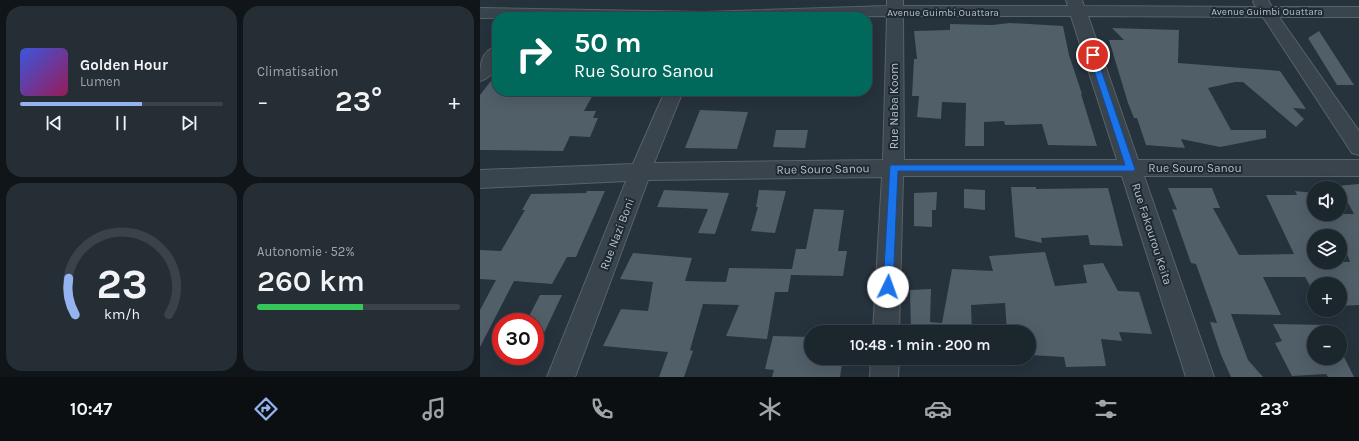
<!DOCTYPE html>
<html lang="fr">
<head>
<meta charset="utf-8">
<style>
  body { margin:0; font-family:Karla,sans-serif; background:#252e35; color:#f1f3f6; height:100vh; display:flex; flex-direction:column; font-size:15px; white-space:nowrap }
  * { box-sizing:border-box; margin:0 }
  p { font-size:13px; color:#a0a5aa }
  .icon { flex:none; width:22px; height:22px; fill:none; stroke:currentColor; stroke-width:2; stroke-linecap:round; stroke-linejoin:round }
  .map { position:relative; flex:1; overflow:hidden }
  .panel { display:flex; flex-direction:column; gap:6px; padding:6px; background:#0f1519; width:480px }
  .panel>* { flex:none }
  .banner { position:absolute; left:12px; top:12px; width:380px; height:84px; border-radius:16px; box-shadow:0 4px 16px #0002,0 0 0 1px #3a4349; background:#00695c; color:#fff; overflow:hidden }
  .buttons { position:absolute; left:827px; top:181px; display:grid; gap:8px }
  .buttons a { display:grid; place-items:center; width:40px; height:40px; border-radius:50%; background:#1c262d; box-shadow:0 4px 16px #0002,0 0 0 1px #3a4349; font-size:20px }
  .speed { position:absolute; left:12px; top:313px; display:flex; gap:8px; font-size:20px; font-weight:700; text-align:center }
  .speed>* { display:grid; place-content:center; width:52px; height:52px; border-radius:50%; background:#1c262d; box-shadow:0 4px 16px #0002,0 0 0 1px #3a4349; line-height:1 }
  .speed .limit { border:6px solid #d22; background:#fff; color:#111 }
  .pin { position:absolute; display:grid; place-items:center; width:34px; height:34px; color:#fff; margin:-17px; border:2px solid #fff; border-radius:50%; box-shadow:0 1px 4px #0007 }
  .me { position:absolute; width:44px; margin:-22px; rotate:3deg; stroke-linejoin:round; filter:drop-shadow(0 0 3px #0008) }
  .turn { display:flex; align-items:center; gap:14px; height:84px; padding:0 16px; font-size:18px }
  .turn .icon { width:52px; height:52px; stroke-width:2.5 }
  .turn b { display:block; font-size:28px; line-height:34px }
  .big { font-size:30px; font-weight:600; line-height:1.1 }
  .panel .widget { flex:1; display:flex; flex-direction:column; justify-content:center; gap:6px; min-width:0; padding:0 14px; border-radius:16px; background:#252e35 }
  .panel .dial { align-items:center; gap:0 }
  .dial svg { height:104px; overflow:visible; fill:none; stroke:#3a4349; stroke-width:7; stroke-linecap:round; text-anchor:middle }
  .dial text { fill:#f1f3f6; stroke:none }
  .song { display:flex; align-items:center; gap:12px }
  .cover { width:48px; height:48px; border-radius:6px; background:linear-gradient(135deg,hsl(230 70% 55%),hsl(330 70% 35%)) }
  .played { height:4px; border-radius:2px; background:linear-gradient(90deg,#95b2f1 60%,#3a4349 60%) }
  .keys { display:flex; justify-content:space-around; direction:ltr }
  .heat { display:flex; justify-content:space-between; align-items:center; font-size:22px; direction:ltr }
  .charge { height:6px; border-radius:3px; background:linear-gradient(90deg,#34c759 52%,#3a4349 0) }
  .panel .tiles { flex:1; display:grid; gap:6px; grid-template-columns:repeat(2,1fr) }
  .trip { position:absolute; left:324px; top:325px; width:232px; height:40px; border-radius:20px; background:#1c262d; box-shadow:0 4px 16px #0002,0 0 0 1px #3a4349; font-weight:600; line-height:40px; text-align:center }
  .menu { display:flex; height:64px; justify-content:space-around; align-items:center; background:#0b0f12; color:#a0a5aa }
  .menu .icon { width:28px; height:28px }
  .menu .selected { color:#95b2f1 }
  .menu b { font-size:18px; color:#f1f3f6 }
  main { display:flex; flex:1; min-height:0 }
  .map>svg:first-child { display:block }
</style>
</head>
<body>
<main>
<section class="panel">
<div class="tiles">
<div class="widget">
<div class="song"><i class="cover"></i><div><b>Golden Hour</b><p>Lumen</p></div></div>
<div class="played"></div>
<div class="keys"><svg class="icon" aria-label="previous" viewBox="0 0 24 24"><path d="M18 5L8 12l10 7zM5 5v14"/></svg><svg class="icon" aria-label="pause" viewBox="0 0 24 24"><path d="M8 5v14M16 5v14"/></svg><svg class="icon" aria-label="next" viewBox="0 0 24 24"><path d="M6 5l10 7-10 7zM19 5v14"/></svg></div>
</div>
<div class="widget"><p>Climatisation</p>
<div class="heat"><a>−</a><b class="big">23°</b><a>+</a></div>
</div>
<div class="widget dial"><svg viewBox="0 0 100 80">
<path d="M14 69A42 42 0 1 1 86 69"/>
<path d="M14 69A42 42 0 0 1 9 41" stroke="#95b2f1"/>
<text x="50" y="56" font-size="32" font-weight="700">23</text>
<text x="50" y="72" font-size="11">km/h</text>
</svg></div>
<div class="widget"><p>Autonomie · 52%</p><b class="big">260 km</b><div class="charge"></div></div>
</div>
</section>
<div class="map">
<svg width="879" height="377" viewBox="0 0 879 377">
  <rect width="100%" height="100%" fill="#26323c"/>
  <!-- building -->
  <path fill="#515f69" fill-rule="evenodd" d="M530,23l53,3 6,29 13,39h-1l16,52 -49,-1 -6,-21 -37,1 -1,-4 -20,1v24h-19l1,-43 -24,-1 -1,17 -24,-2 2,-21h-7l2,-37h3l-3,-28 36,-1v-6l42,1z
    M632,28l67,2 -1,33 102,8 26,38 -13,-1 11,11 -8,8 -53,-45h-8l-27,6 23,42h35v8l-46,9 -39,-8 4,9 -39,-3 -9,-27h-3l-6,-15 -19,-63h15z
    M839,31l35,54h-17l-29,-47z
    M17,73v18h98l-11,20h12l-3,7h5l-8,19 -20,-1 -7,15 -83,-1v-55z
    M220,110l48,2 -11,37 -52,-1z
    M296,130h32l-3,18 -32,-1z
    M879,184v121l-19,1v-22h-26v8l-9,-15h-42l18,38 -50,-1 17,46 15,17h-32l-10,-22 -11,-33 7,1 -21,-59 -5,-1 -19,-54 5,1 -9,-22h44l8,20h-7l26,47 55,-1 -28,-59h31l-2,-4 19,2v21h40l-14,-26 -3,-2zM834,233l26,1 10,28h-36z
    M531,187h25v2l72,-1 15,58 -33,-1 -2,-10 -47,3 1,5 -27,-6z
    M484,189l21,1v20l-21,-2z
    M184,190l65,3 -14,41 -17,-1 10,-24 -51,-2z
    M279,190l27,1 -11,42 -24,-2 7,-24h-2z
    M107,191h18l-29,66h-9l-15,27 -38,-3 -34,66v-37l16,-30 -16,-1v-29l21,1 24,-41h-3l9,-16 55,-1z
    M457,192l-1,18h-4v17l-18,-1v-33z
    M334,209l30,1 -6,41h9l-4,25 -52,-1 -3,17h-13l-8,47 -41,-3 13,-31 -36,-1 -13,46 3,1 -9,26h-25l9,-25 -65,-6 18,-37 27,2 5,-29 -33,-3 13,-26 59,5 -7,23 41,1 3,-14 63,1 4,-20h10z
    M565,252l10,34 32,-3 -4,-18 20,-2 15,28 21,1 13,42 -33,-2 3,9 -21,-2 5,27 -40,1 -2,-10 -34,-2v5h-20v-2h19v-26h-22l-2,-29 -34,2 1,27h-61l-1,-42 21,-1 -1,33 12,1 10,-54 41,2 -4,-15z
    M60,295h22l-27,57v-30h-9z
    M793,324l55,1 4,7h-18v26h26v-9l14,28h-26l-2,-3 -34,2 -17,-33 7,-2z
    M293,336l38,1v21h32l-3,19h-68l2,-7 -9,-1z"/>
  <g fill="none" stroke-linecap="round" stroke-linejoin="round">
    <!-- minor casing -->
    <g stroke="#58626a" stroke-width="2">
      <path id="minor" d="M407,0h16v6h165l-2,-6h16l2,6 172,1 -3,-5 1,-2h14l4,7h87v10h-80l80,114v24l-7,-2 -89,-136 -175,-1 50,144h221v16h-215l70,201h-28l-64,-201h-219l-4,156h-26l9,-155 -234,3 -73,197h-28l79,-196 -146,7v-18l153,-6 32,-73h18l-29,72 229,-3 4,-144 -407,2v-10l225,4 182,-6zM423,16h168l46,144h-213z
        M17,46c0,15 -1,31 -17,35 0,-14 0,-30 17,-35z
        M391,358h28l-1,19h-28z"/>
    </g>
    <!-- minor -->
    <use href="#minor" fill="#3a444c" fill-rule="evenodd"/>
  </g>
  <!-- route -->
  <path fill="#1a73e8" stroke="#114b97" d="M613,52l3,3 39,114 -1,2h-236l-5,116 -1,4 -4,1 -3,-1 -2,-4 7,-122h235l-36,-110z"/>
  <g text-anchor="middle" stroke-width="4" stroke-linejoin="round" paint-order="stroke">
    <!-- far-street labels -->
    <g font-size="10" fill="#b6bfc7" stroke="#1f2931">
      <text x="787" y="15">Avenue Guimbi Ouattara</text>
      <text x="463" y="16">Avenue Guimbi Ouattara</text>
    </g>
    <!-- street labels -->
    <g font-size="12" fill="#b6bfc7" stroke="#1f2931">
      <text transform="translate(414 106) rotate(-90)" y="4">Rue Naba Koom</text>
      <text x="715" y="172">Rue Souro Sanou</text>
      <text transform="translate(343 169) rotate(-1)" y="4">Rue Souro Sanou</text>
      <text transform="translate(137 234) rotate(-69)" y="4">Rue Nazi Boni</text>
      <text transform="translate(672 234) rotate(72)" y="4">Rue Fakourou Keita</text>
    </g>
  </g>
</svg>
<div class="buttons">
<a><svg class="icon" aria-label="sound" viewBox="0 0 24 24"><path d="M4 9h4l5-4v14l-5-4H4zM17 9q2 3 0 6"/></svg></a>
<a><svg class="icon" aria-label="layers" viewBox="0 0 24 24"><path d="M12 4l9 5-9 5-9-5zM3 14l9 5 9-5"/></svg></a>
<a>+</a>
<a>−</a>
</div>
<div class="speed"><div class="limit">30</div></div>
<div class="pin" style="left:613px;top:55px;background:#d93025"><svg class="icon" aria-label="arrive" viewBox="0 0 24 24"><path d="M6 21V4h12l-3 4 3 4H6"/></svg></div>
<svg class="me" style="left:408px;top:287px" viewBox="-20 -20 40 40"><circle r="19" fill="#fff"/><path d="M0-13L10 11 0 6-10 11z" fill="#1a73e8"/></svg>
<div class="trip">10:48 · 1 min · 200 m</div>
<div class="banner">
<div class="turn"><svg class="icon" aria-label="right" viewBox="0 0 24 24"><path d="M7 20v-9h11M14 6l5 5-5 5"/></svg><div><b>50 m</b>Rue Souro Sanou</div></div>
</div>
</div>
</main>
<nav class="menu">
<b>10:47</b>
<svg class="icon selected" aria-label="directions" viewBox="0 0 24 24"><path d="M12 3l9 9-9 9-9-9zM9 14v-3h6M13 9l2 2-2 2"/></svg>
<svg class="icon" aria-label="music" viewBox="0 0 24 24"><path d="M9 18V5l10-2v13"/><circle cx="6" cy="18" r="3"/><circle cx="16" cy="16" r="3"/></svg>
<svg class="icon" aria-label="phone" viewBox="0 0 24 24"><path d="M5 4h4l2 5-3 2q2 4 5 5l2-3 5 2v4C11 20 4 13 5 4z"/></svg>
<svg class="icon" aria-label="climate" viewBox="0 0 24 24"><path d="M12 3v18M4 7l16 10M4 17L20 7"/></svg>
<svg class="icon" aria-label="car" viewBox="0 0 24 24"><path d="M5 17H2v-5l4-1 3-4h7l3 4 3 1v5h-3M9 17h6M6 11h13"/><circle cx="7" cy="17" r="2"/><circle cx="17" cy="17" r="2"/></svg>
<svg class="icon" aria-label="filters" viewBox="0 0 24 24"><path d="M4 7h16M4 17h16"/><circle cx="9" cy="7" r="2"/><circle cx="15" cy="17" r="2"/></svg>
<b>23°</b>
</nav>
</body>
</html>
